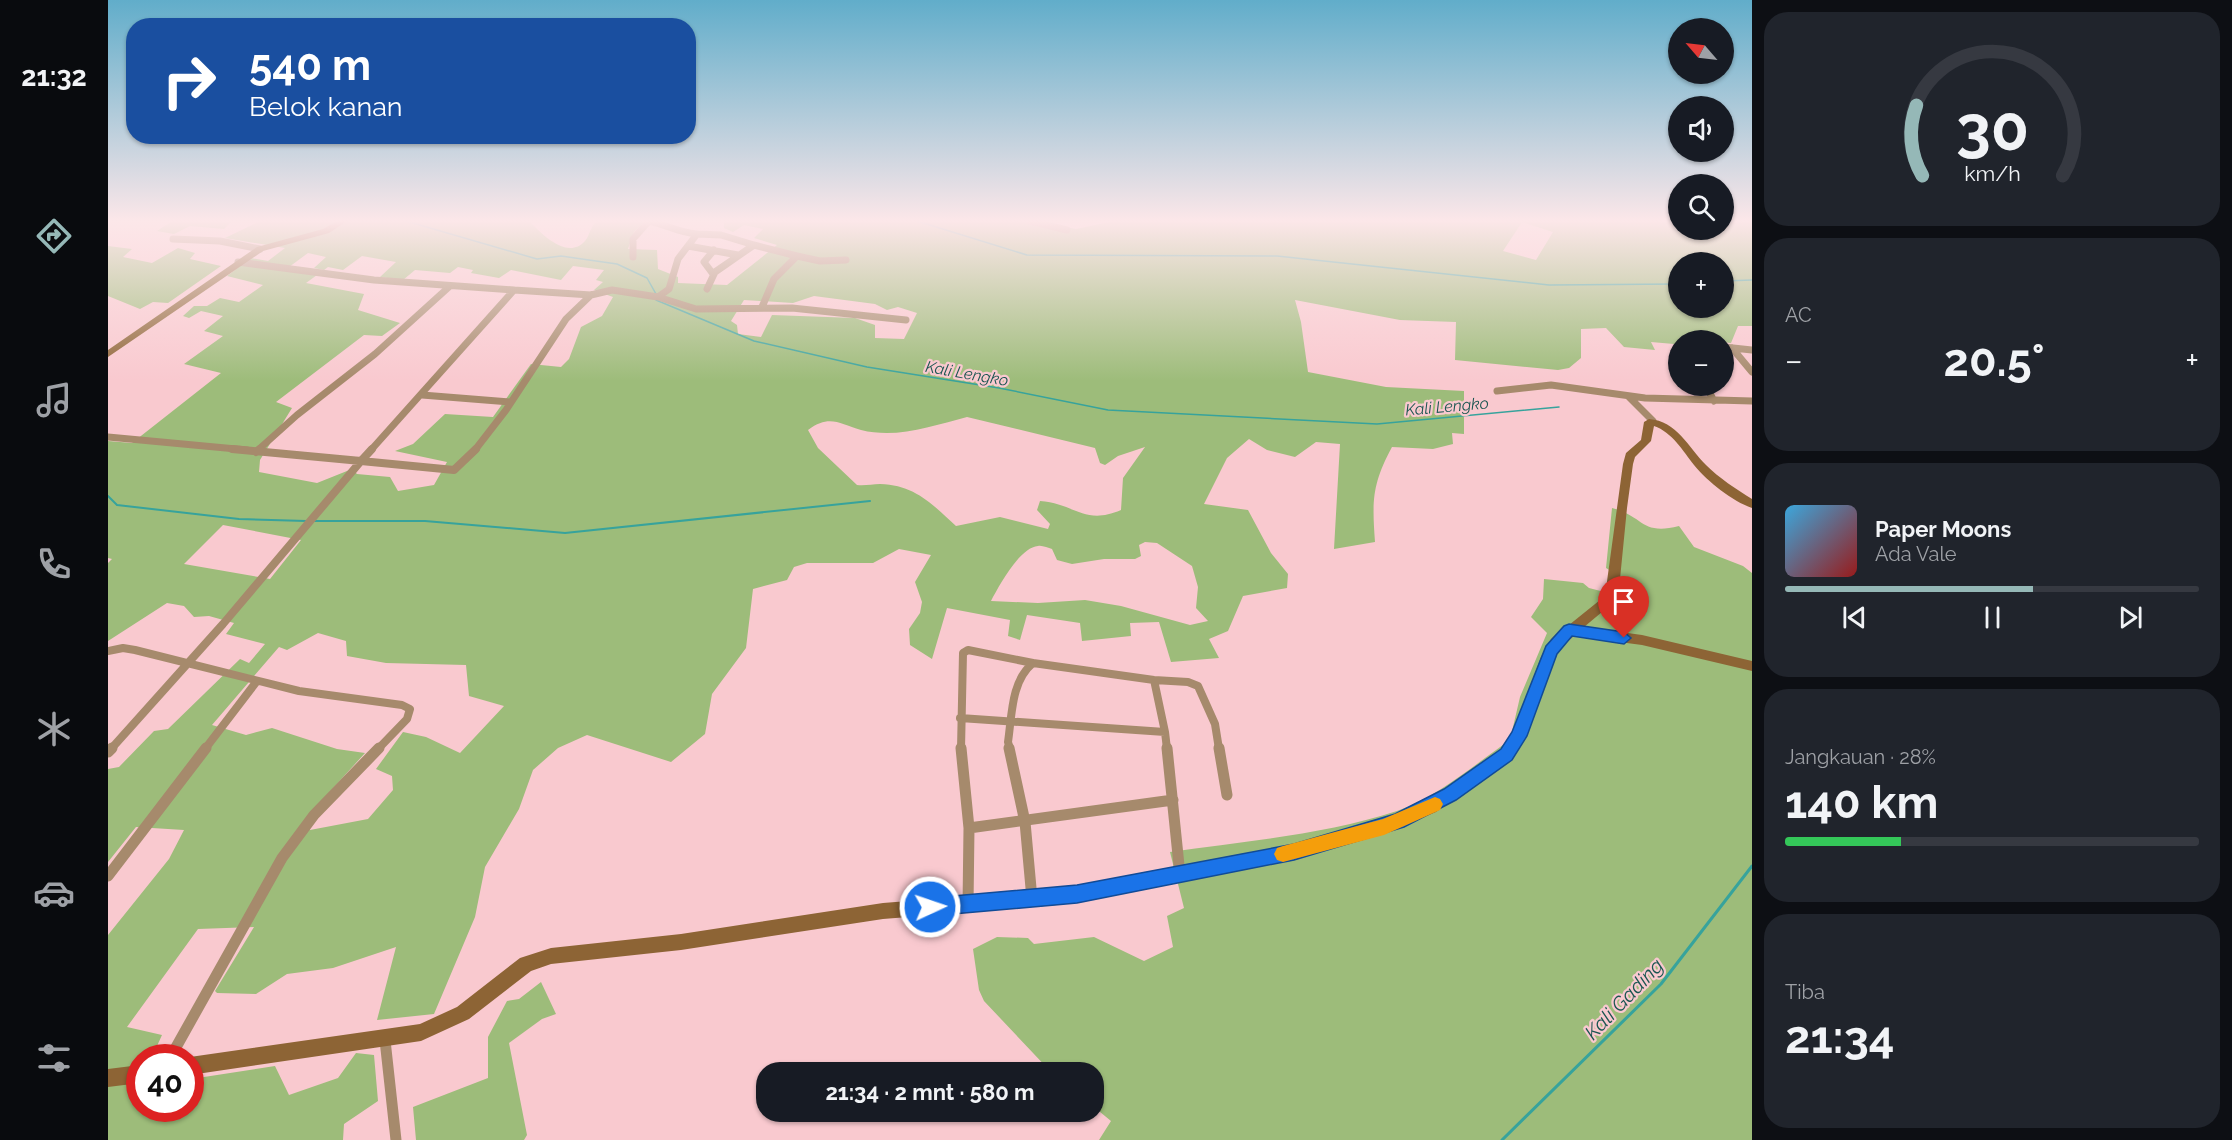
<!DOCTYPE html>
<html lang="id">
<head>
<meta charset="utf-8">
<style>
  body { margin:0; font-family:Raleway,sans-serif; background:#20242c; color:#f1f3f6; height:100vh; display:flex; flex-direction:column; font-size:22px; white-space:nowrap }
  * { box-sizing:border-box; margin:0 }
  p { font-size:20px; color:#9ea1a6 }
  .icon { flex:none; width:33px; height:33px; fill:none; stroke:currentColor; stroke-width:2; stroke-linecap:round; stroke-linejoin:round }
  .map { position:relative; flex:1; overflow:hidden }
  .drawer { display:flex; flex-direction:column; gap:12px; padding:12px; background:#0d0f14; width:480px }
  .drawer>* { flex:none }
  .top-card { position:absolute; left:18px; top:18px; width:570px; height:126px; border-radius:24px; box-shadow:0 2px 4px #0004; background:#1a4fa0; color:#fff; overflow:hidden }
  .needle { width:39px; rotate:298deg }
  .buttons { position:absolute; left:1560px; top:18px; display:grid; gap:12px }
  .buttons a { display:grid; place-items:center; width:66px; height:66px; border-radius:50%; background:#171b24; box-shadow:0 2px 4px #0004; font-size:30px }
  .speed { position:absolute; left:18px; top:1044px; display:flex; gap:12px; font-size:30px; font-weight:700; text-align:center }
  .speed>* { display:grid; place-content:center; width:78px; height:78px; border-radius:50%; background:#171b24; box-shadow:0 2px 4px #0004; line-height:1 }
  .speed .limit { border:9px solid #d22; background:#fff; color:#111 }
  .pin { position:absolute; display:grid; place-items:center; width:51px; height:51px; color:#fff; margin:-62px -26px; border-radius:50% 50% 50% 0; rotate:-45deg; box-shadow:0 0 6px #0007 }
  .pin .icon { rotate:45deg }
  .me { position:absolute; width:66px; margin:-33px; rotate:87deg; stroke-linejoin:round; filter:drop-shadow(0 0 4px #0008) }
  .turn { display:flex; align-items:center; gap:21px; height:126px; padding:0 24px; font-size:27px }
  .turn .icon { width:78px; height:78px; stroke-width:2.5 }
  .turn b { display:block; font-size:42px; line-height:51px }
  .big { font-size:45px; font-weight:700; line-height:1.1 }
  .drawer .card { flex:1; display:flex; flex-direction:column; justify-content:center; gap:9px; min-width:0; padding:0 21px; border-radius:24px; background:#20242c }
  .drawer .dial { align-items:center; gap:0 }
  .dial svg { height:156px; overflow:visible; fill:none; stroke:#363941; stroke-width:7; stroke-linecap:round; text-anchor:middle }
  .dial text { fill:#f1f3f6; stroke:none }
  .song { display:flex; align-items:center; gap:18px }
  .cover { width:72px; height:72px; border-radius:9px; background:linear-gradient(135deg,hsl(200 70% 55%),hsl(0 70% 35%)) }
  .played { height:6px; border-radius:3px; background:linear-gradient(90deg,#95b8b7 60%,#363941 60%) }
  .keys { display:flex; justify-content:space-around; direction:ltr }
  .heat { display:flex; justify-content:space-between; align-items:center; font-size:33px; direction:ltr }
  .charge { height:9px; border-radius:4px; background:linear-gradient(90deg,#34c759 28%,#363941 0) }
  .trip { position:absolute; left:648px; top:1062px; width:348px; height:60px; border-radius:24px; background:#171b24; box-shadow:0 2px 4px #0004; font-weight:700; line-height:60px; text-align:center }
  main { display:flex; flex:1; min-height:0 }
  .tab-bar { display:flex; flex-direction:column; width:108px; justify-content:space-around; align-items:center; background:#090b0e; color:#9ea1a6 }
  .tab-bar .icon { width:42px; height:42px }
  .tab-bar .current { color:#95b8b7 }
  .tab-bar b { font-size:27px; color:#f1f3f6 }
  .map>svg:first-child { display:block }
</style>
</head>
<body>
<main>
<nav class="tab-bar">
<b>21:32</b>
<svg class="icon current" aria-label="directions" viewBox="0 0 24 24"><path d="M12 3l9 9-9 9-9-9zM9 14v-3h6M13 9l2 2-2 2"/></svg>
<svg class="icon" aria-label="music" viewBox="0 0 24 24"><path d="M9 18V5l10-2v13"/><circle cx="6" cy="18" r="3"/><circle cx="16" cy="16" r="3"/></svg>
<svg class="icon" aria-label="phone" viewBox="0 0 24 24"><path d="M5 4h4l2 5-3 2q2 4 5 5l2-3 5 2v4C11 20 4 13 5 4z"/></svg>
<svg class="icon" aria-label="climate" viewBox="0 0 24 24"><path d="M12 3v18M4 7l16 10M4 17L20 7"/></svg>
<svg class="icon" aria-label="car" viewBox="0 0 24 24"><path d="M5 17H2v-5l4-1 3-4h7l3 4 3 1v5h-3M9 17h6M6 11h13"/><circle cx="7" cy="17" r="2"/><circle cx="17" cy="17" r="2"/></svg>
<svg class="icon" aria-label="filters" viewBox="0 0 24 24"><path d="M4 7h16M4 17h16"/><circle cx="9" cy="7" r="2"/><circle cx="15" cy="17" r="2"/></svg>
</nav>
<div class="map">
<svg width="1644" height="1140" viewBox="0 0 1644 1140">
  <rect width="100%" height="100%" fill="#f9c9cf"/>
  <!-- green -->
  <path fill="#9dbc7a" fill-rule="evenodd" d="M64,221h60l-8,8 -34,-3 -16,8 -17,-3z
    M152,221h269c12,12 38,40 56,20 5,-6 5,-14 12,-20h48l-11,11 -6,17 29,1 1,19 20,8v6l49,2 50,-40 -23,-7 9,-9 -19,-4 -11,7 -9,-4v-7h313l39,8 38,-8h564v9h46v-9h28v105h-14l-7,17 -52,-5 -1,11 -4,-5 -23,-2 4,8 -31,-3 -18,-19 -25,1v29l-12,10 -11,2 -103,-10 1,-38 -56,-2 -105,-20 6,22 7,50 78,15 78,4v43l-12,-1 1,11 -20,5 -41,-2c-20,37 -20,54 -17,95l-41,7 6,-105 -24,-2 -21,15 -28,-7 -18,-11 -22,19 -23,46 44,6 23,43 17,21 -1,14 -44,8 -15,35 -19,8 10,19 -48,4 -12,-40 -29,1 1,13 -49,5 -2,-18 -53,-8 -7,25 -12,-4 2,-16 -63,-12 -15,51 -22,-14 -1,-16 11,-16 2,-11 -7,-20 16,-27 -32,-6 -26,14h-66l-13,4 -7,13 -34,9 -7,59 -34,46 -7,40 -34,28 -84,-27 -29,13 -25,22 -14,39 -34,58 -10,50 -41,97 -57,6 19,-73 -63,21 -46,6 -31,20 -39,-1 -2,-2 39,-64 -56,2 -71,98 35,8 -10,22 -12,1v50h50l1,-29 84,-13 14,29 49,-17 18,-25 18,2 4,46 -34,23 -1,16h-235v-205l61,-76 15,-29 -48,-3 -28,35v-93l11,-2 35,-36 14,-2 72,-70 9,4 16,-19 -39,-10 8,-11 -25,-7 -15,1 -10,-11 -17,-3 -59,38v-78l4,-4 -4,-1v-117l24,2 89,-70 -37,-9 39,-28 -19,-5 19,-15 -22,-5 -12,7 -6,-2 11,-10h13l13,-8 19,4 24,-17 -36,-9 24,-18 17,3 17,-13 -60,-10zM1414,222l31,10 -17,28 -33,-9zM200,253l18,4 -12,11 10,2 4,-3 15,3 19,-14 34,6 -16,15 23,3 12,-10 35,3 8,-6 15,3 -2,3 28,5 12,-8 50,10 12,-14 31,4 -8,10 7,2 -9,8 19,7 -11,19 -21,11 -12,32 -8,8 -30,-3 -38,53 -48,-3 -32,30 -18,7 52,11 -13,23 -36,6 -8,-14 -33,-3 -5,-5 -35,14 -58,-11 1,-12 32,-52 -16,-6 88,-67 18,1 18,-13 -42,-13 6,-16 -58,-11 11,-8 -32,-5zM1570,262h46v46h-46zM706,296l61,8 12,6 11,-3 19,6 -13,26 -29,-1v-13l-20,-7 -83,-3 -11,22 -23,-3 -1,-9 -6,-4 13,-21 49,3zM859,417l128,31 5,15 5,2 13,-9 27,-9 -22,31 -2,32c-37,16 -47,-7 -81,-9l-3,9 13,14 -2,5 -48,-12 -44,9c-24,-22 -41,-41 -76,-42 -8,0 -15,2 -23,1l-39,-37 -10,-18c22,-16 31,-6 53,0 36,9 71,-4 106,-13zM115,525l78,15 -31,39 -86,-15zM1037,542l12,1 35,23 6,21 -2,21 12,13 -18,4 -69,-19 -36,-6 -47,3 -47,-2c8,-15 29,-54 47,-55 4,-1 10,2 14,3l5,11 15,4 32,-5h31l6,-3 -2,-11zM210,633l28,8 1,15 39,7 80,2 3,31 35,10 -44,47 -34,-16 -23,-5 -27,37 16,7 1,14 -25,29 -58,11 -4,-12 59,-65 -28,-4 -65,-21 -26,7 -34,-10 67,-78 8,3z
    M0,246l24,3 -9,8 29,6 26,-15 17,5 -5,6 31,7 -53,37 -15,-1 -13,7 -32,-13z
    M1504,508c32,8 29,28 67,18l15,21 49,19 9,7v567h-653l12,-19 -17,-14v-35h-43l-67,-71 -5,-11 -6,-41 24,-12 31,1 6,6 60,-7 50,24 29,-14 -6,-31 17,-8 -14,-56c75,-11 154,-17 227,-41 41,-14 78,-47 113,-71l10,-43 27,-64 -16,-16 12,-18 1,-20 39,4 6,5 27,7 3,-19 -13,-8z
    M433,982l15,32 -14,5 -33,24 18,92 -3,5h-108l-3,-33 75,-29v-41l19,-36 12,-2z"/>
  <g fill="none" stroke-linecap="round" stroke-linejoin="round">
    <!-- stream-far2 -->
    <path stroke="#37a39c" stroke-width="1.5" d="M253,221h24
      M298,221l131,38 24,-3 56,8 30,14 9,16
      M809,221l110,34 250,1 272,29 129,-1
      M1616,281l28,-1
      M548,300l98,41 113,26 132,21 109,22 269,14 182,-17"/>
    <!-- stream-far1 -->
    <path stroke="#37a39c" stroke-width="2" d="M0,496l9,9 122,14 67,2
      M206,521h111l140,12 305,-32"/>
    <!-- stream -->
    <path stroke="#37a39c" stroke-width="3" d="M1394,1140l159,-156 91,-118"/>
    <!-- street-far2 -->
    <path stroke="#a68a6c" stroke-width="7" d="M922,221l37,9
      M65,239l47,2 40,8
      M646,245l43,11 -23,23 -12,28
      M580,246l50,9
      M689,256l23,5 26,-1
      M525,257v-18l16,-18c19,4 27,11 48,13
      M130,262l136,18 140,10
      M605,274l-9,-12 10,-12
      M550,297l38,12 96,-1 114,12
      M1616,347l28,3
      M1624,348l20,24
      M1598,386l8,15
      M1389,391l54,-6 94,13 107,3
      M314,395l88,7
      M1521,397l24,24
      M0,437l139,13
      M150,450l39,-35 78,-61 75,-68
      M263,450l143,-160 77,5 21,-5 46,7 11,-8 9,-30 19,-25 24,1 33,10 -39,27 -8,17
      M367,450l31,-40 60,-91 25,-24"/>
    <!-- street-far1 -->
    <path stroke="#a68a6c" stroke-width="8" d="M124,449l129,12 11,-12
      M148,452l4,-3
      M0,651l15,-3 12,2 164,41 103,14 8,4 -3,10 -29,30
      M1046,680l11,52
      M852,718l205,14 2,17
      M3,749l112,-125 138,-163 93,9 22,-21
      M97,749l52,-68
      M853,749l2,-96 5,-3 65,13
      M902,749l-2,-7c4,-27 3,-61 25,-79l121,17 34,2 10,4 17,38 4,25"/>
    <!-- street -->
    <path stroke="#a68a6c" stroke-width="11" d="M853,748l8,80 -1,77
      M901,748l16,74 7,77
      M1059,748l13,127
      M1111,748l8,47
      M0,752l4,-4
      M861,828l204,-28
      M0,876l98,-128
      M277,1040l11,100
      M62,1058l112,-200 32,-43 65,-67"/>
    <!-- secondary -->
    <path fill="#8d6435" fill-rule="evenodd" d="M229,221h10l-18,12 -66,18 -155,106v-7l149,-103 66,-18z
      M1541,419c28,2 39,28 57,46 13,13 30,24 46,34v9c-20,-7 -44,-26 -58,-43 -11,-14 -22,-33 -40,-39l-3,15 -16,16 -2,7 -6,44 -8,81 -5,13 -30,25 58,8 110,26v10l-110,-26 -68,-9 -13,11 -9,15 -26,74 -15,23 -75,53 -52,22 -90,25 -237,46 -174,14 -202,31 -130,14 -20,7 -62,48 -48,22 -231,34v-18l230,-33 37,-17 63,-49 31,-10 130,-14 202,-31 174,-14 237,-44 89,-25 43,-18 75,-51 12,-18 28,-76 10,-18 14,-13 4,-1 36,-29 18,-132 3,-11 15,-13 3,-18z
      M32,1065v18l-32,4v-18z"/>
  </g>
  <!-- sky -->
  <linearGradient id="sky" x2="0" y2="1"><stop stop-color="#61adca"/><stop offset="0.58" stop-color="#fce7e9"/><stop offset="1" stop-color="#fce7e9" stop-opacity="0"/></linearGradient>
  <rect width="1644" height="381" fill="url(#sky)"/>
  <!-- route -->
  <path fill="#1a73e8" stroke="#114b97" stroke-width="1.5" d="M1461,624l55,8 7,6 -7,6 -52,-8 -15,18 -30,82 -15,24 -56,40 -52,27 -110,33 -217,43 -147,13 -7,-2 -2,-7 2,-6 7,-3 147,-13 217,-41 101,-30 49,-25 57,-40 11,-17 34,-86 18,-20z"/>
  <!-- slow -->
  <path fill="#f59e0b" d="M1327,797l5,2 3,5 -3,6 -56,25 -101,27 -6,-2 -3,-6 3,-6 6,-2 100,-27z"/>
  <g text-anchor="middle" stroke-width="4.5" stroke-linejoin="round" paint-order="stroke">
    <!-- water labels -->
    <g font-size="16" font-style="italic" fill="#1a5551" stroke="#f9c9cf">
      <text transform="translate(859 373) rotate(10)" y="6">Kali Lengko</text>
      <text transform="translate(1339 406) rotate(-5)" y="6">Kali Lengko</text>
    </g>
    <!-- near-water labels -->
    <g font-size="20" font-style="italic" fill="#1a5551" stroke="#f9c9cf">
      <text transform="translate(1516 999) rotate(-46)" y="7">Kali Gading</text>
    </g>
  </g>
</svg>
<div class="buttons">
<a><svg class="needle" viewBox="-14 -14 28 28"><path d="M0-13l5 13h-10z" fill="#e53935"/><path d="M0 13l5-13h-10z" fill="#9ea1a6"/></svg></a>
<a><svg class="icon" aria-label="sound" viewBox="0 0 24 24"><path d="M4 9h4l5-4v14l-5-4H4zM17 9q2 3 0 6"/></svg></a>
<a><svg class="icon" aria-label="search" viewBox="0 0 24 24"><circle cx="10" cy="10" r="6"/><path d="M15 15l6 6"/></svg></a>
<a>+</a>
<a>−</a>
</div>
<div class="speed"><div class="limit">40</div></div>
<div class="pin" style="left:1516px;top:638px;background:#d93025"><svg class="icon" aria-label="arrive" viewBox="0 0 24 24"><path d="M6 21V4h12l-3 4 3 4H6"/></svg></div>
<svg class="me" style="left:822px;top:907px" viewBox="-20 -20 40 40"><circle r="17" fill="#1a73e8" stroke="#fff" stroke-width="3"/><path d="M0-11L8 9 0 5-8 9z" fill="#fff"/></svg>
<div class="trip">21:34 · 2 mnt · 580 m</div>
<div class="top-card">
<div class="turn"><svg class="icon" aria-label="right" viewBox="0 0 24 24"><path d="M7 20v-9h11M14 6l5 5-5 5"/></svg><div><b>540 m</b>Belok kanan</div></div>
</div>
</div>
<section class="drawer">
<div class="card dial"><svg viewBox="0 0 100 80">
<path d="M14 69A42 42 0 1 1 86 69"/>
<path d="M14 69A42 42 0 0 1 11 33" stroke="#95b8b7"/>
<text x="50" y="56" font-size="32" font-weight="700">30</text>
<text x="50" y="72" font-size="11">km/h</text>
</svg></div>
<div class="card"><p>AC</p>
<div class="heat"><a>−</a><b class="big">20.5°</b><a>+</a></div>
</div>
<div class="card">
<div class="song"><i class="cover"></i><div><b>Paper Moons</b><p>Ada Vale</p></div></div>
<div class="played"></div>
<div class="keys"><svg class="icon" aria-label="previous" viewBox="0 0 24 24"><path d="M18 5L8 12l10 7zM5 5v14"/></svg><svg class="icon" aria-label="pause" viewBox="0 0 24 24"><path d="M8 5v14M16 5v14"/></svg><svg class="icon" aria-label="next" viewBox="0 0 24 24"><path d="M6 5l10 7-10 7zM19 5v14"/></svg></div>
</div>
<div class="card"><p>Jangkauan · 28%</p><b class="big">140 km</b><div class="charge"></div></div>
<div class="card"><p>Tiba</p><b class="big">21:34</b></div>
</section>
</main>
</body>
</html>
